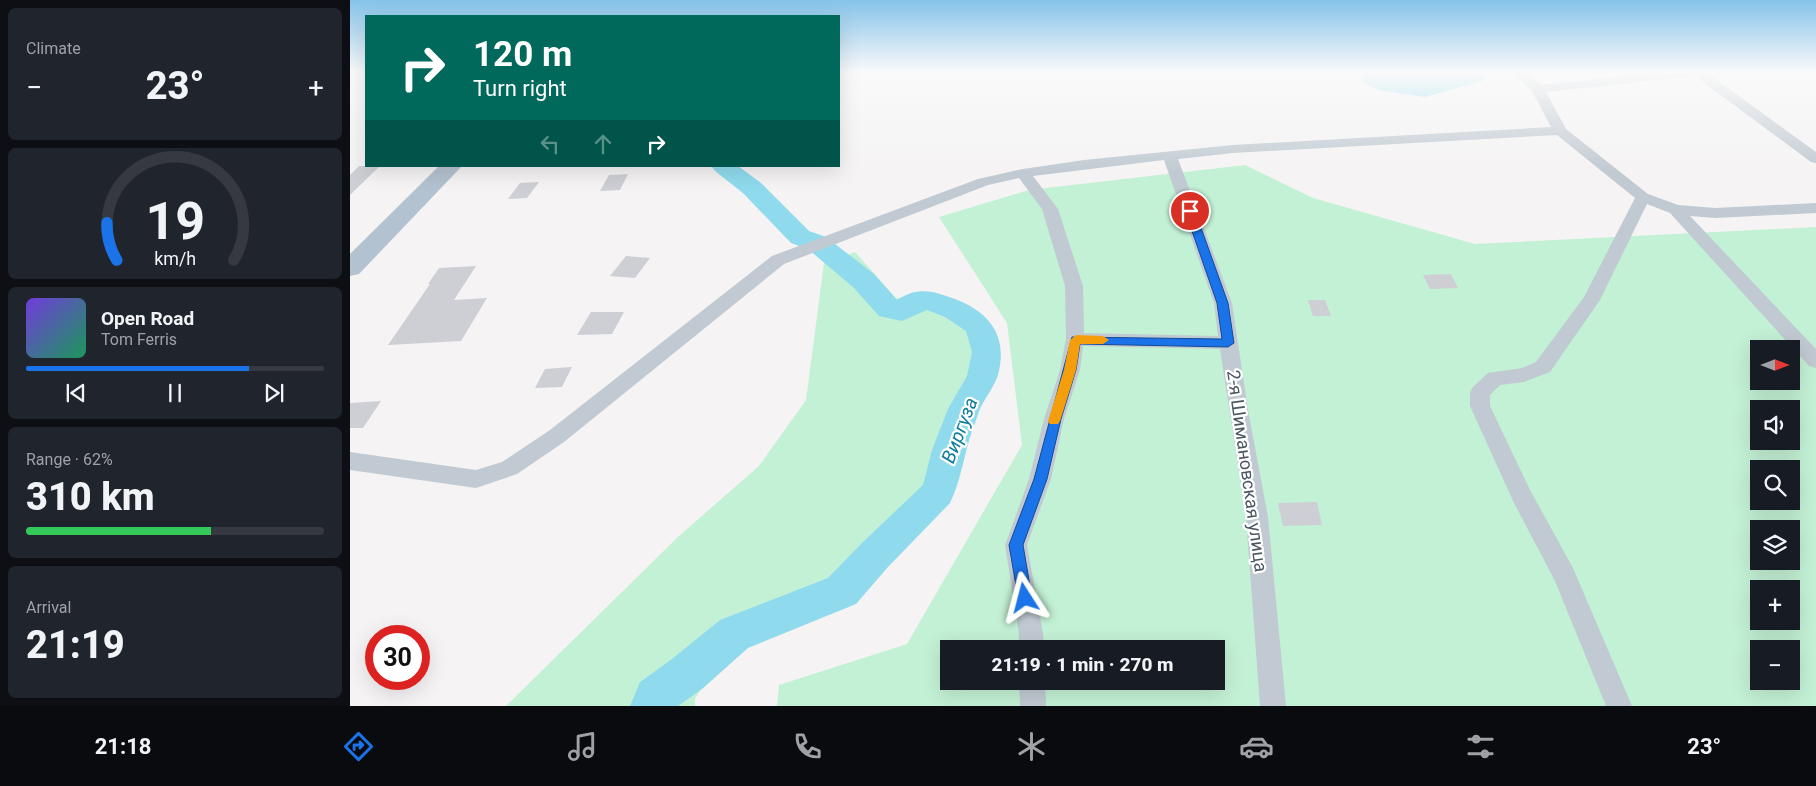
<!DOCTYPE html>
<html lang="en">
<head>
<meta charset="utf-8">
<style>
  body { margin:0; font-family:Roboto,sans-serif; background:#20242c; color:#f1f3f6; height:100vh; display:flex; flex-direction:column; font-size:19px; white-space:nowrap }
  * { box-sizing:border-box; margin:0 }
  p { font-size:16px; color:#9ea1a6 }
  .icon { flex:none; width:28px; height:28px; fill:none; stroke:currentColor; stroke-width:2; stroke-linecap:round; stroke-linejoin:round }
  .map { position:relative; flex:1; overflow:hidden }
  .sheet { display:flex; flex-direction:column; gap:8px; padding:8px; background:#0d0f14; width:350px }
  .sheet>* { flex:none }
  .hud { position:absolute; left:15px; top:15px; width:475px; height:152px; border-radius:0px; box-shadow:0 5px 20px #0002; background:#00695c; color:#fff; overflow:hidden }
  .needle { width:32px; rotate:90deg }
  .fabs { position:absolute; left:1400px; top:340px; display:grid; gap:10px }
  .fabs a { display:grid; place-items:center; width:50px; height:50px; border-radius:0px; background:#171b24; box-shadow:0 5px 20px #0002; font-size:25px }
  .speed { position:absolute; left:15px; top:625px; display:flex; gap:10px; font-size:25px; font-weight:700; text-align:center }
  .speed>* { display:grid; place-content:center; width:65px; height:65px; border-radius:50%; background:#171b24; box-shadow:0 5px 20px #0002; line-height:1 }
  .speed .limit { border:8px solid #d22; background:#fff; color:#111 }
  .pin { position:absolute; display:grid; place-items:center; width:42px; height:42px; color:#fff; margin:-21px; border:2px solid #fff; border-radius:50%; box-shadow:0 1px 5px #0007 }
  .me { position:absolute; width:55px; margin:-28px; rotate:351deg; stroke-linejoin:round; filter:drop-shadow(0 0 4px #0008) }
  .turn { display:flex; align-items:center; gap:18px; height:105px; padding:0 25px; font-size:22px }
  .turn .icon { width:65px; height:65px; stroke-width:2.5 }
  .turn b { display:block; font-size:35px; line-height:42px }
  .lanes { display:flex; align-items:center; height:48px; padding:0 25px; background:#0003; justify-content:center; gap:25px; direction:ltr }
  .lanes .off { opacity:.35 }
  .big { font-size:38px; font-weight:800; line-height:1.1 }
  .sheet .card { flex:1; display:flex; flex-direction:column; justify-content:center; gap:8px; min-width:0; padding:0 18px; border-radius:8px; background:#20242c }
  .sheet .dial { align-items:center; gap:0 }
  .dial svg { height:130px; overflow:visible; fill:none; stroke:#363941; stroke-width:7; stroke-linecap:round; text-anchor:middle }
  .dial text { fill:#f1f3f6; stroke:none }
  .song { display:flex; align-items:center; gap:15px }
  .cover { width:60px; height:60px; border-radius:8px; background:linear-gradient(135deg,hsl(260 70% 55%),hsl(150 70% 35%)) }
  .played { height:5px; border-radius:2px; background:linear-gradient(90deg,#1a73e8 75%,#363941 75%) }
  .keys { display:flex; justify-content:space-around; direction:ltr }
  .heat { display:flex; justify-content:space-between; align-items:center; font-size:28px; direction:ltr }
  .charge { height:8px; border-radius:4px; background:linear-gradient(90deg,#34c759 62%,#363941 0) }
  .trip { position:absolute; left:590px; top:640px; width:285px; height:50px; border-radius:0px; background:#171b24; box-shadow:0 5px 20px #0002; font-weight:800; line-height:50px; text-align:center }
  .dock { display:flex; height:80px; justify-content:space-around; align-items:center; background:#090b0e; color:#9ea1a6 }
  .dock .icon { width:35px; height:35px }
  .dock .selected { color:#1a73e8 }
  .dock b { font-size:22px; color:#f1f3f6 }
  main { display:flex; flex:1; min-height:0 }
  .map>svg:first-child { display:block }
</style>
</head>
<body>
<main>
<section class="sheet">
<div class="card"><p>Climate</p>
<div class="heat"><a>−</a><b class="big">23°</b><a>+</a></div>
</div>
<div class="card dial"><svg viewBox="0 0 100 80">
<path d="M14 69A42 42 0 1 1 86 69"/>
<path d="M14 69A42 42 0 0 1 8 46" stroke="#1a73e8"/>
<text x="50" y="56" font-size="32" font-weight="700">19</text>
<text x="50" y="72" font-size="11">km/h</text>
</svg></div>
<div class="card">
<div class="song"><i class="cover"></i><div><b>Open Road</b><p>Tom Ferris</p></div></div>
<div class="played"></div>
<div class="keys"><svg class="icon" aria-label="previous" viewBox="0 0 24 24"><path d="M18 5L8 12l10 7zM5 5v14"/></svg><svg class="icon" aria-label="pause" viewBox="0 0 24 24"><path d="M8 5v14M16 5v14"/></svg><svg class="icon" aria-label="next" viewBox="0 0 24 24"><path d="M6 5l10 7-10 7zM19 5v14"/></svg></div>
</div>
<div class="card"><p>Range · 62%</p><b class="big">310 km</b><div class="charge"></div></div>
<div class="card"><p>Arrival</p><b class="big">21:19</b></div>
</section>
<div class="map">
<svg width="1466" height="706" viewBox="0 0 1466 706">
  <rect width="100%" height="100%" fill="#f5f3f3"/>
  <!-- green -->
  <path fill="#c3f1d5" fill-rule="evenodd" d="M895,165l68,33 162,46 341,-17v479h-1039l2,-21 128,-41 115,-199 -15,-122 -68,-106 90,-27zM1409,349h32v32h-32zM1409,409h32v32h-32zM1409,469h32v32h-32zM1409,529h32v32h-32zM1409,589h32v32h-32zM599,649h267v32h-267zM1409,649h32v32h-32z
    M505,252l41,46 33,2 26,10 24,16 8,26 -5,25 -18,32 -15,41 -11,43 -63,62 -33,36 -108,43 -39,65v7h-189l173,-170 80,-70 47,-66 18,-137z"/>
  <!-- water -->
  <path fill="#90daee" d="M1012,73h120l4,7 -61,17 -47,-7 -17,-9z"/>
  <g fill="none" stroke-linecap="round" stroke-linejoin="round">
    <!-- river -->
    <path fill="#90daee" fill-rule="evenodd" d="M361,166h27l23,17 48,48 17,6 48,37 23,26c21,-14 36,-9 58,-1 36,14 53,38 43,76 -4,12 -13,23 -18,34 -3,7 -5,15 -8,22 -8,23 -11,50 -22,72l-62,64 -32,37 -108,44 -46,41 -24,17h-48l10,-24 32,-23 48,-39 108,-42 34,-35 61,-58 9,-35 16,-41 19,-33 5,-24 -6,-21 -21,-14 -18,-7 -25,11 -23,-5 -25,-28 -46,-39 -17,-6 -48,-50 -28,-22z"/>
  </g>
  <!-- building -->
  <path fill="#cdcfd5" d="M9,166h21l-30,29v-20z
    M278,174l-8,16 -20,1 9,-16z
    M189,182l-12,16 -19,1 12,-16z
    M276,256l24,2 -15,20 -25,-2z
    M126,266l-22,34 33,-2 -26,43 -73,4 42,-61h-2l11,-16z
    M1101,274l7,14 -28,1 -7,-14z
    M958,300h17l6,16h-18z
    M241,312h33l-12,22 -35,1z
    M222,367l-10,20 -27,1 10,-19z
    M31,401l-18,27h-13v-25z
    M967,502l5,23 -39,1 -5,-23z"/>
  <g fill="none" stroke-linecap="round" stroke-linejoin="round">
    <!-- minor -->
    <path fill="#c1cad2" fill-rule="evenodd" d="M1164,73h14l13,12 111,-12h55l109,79v11l-5,-1 -116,-86 -149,16 20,37 82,65 30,11 37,3 101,-5v10l-101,5 -25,-2 126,133v19l-7,-2 -139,-153 -23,-9 -47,96 -50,72 -26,10 -24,3 -10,10v11l40,84 43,78 59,138h-26l-51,-125 -41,-78 -44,-97v-14l3,-5 15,-14 34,-5 14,-6 48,-65 51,-99 -78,-63 -324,18 -55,6 54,144 16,107 20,107 18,189h-26l-14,-189 -26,-168 -137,-3 -3,24 -16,49 -13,60 -24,66 16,89 1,15h-26l1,-15 -14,-89 24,-66 15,-60 16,-49 6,-31 -1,-53 -23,-77 -23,-31 -31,7 -204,79 -220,178 -47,32 -41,14 -126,-18v-18l126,18 26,-8 48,-32 222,-174 206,-77 45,-10 61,-9 149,-15 318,-18 -19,-36zM814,160l50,143 4,33 -134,-3 -1,-47 -25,-77 -25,-33z
      M669,681h26l1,25h-26z"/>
    <!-- primary -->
    <path fill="#b3c2d1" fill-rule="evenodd" d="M89,166h23l-103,108 -9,2v-22z"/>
  </g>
  <!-- sky -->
  <linearGradient id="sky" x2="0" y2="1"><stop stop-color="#85c3ea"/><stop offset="0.42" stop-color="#fafafa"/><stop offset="1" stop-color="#fafafa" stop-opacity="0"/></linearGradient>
  <rect width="1466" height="172" fill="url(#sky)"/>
  <!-- route -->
  <path fill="#1a73e8" stroke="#114b97" d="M840,208l5,3 33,92 6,40 -6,4 -148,-3 -4,26 -15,49 -14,60 -24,66 9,53 -2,5 -5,2 -6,-2 -10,-58 25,-66 38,-142 150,2 -5,-36 -32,-92z"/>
  <!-- slow -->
  <path fill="#f59e0b" d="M726,335l27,1 6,4 -6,4h-23l-4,26 -16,51 -2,3h-8l-2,-3 16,-51 6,-30z"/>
  <g text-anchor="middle" stroke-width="4.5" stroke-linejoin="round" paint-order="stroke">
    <!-- street labels -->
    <g font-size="18" fill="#4a5661" stroke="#fff">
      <text transform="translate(897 471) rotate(82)" y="6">2-я Шимановская улица</text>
    </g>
    <!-- water labels -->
    <g font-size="19" font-style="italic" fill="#0c7c9b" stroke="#fff">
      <text transform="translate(609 430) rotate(-69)" y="7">Виргуза</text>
    </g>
  </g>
</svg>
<div class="fabs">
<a><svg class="needle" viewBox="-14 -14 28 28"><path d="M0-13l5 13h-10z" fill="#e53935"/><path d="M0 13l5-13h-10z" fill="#9ea1a6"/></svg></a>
<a><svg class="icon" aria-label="sound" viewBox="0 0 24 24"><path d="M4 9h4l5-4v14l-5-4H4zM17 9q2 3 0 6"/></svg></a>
<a><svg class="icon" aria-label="search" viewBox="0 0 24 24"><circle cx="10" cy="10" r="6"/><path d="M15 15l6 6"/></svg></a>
<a><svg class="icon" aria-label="layers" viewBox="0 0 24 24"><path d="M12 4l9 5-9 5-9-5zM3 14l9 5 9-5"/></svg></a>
<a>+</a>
<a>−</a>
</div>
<div class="speed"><div class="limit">30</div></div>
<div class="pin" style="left:840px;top:211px;background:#d93025"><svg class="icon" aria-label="arrive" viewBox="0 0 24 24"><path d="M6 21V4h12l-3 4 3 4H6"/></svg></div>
<svg class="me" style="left:675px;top:598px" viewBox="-20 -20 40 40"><path d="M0-17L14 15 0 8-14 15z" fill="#1a73e8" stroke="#fff" stroke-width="4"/></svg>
<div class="trip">21:19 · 1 min · 270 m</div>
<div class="hud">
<div class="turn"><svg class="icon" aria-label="right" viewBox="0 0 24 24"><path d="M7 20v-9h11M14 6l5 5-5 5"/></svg><div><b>120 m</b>Turn right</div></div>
<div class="lanes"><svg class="icon off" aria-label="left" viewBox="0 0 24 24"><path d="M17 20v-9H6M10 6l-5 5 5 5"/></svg><svg class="icon off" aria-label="ahead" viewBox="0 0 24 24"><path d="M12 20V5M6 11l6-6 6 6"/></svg><svg class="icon" aria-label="right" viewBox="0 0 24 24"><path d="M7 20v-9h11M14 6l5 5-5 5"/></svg></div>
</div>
</div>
</main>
<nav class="dock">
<b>21:18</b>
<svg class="icon selected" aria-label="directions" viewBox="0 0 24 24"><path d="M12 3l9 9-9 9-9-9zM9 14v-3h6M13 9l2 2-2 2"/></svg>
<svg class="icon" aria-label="music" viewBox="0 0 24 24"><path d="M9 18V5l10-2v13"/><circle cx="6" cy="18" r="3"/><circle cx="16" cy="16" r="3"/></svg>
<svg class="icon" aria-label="phone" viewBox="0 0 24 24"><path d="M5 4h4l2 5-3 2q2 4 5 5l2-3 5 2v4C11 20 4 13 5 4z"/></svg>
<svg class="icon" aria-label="climate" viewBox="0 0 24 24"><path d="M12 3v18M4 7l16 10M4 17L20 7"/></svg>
<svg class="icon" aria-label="car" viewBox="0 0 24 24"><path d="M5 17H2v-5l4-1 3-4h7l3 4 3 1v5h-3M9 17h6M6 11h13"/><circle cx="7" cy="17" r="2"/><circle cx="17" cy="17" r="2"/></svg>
<svg class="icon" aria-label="filters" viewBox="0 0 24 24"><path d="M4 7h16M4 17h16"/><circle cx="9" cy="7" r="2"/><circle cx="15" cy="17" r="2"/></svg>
<b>23°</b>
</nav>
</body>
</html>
